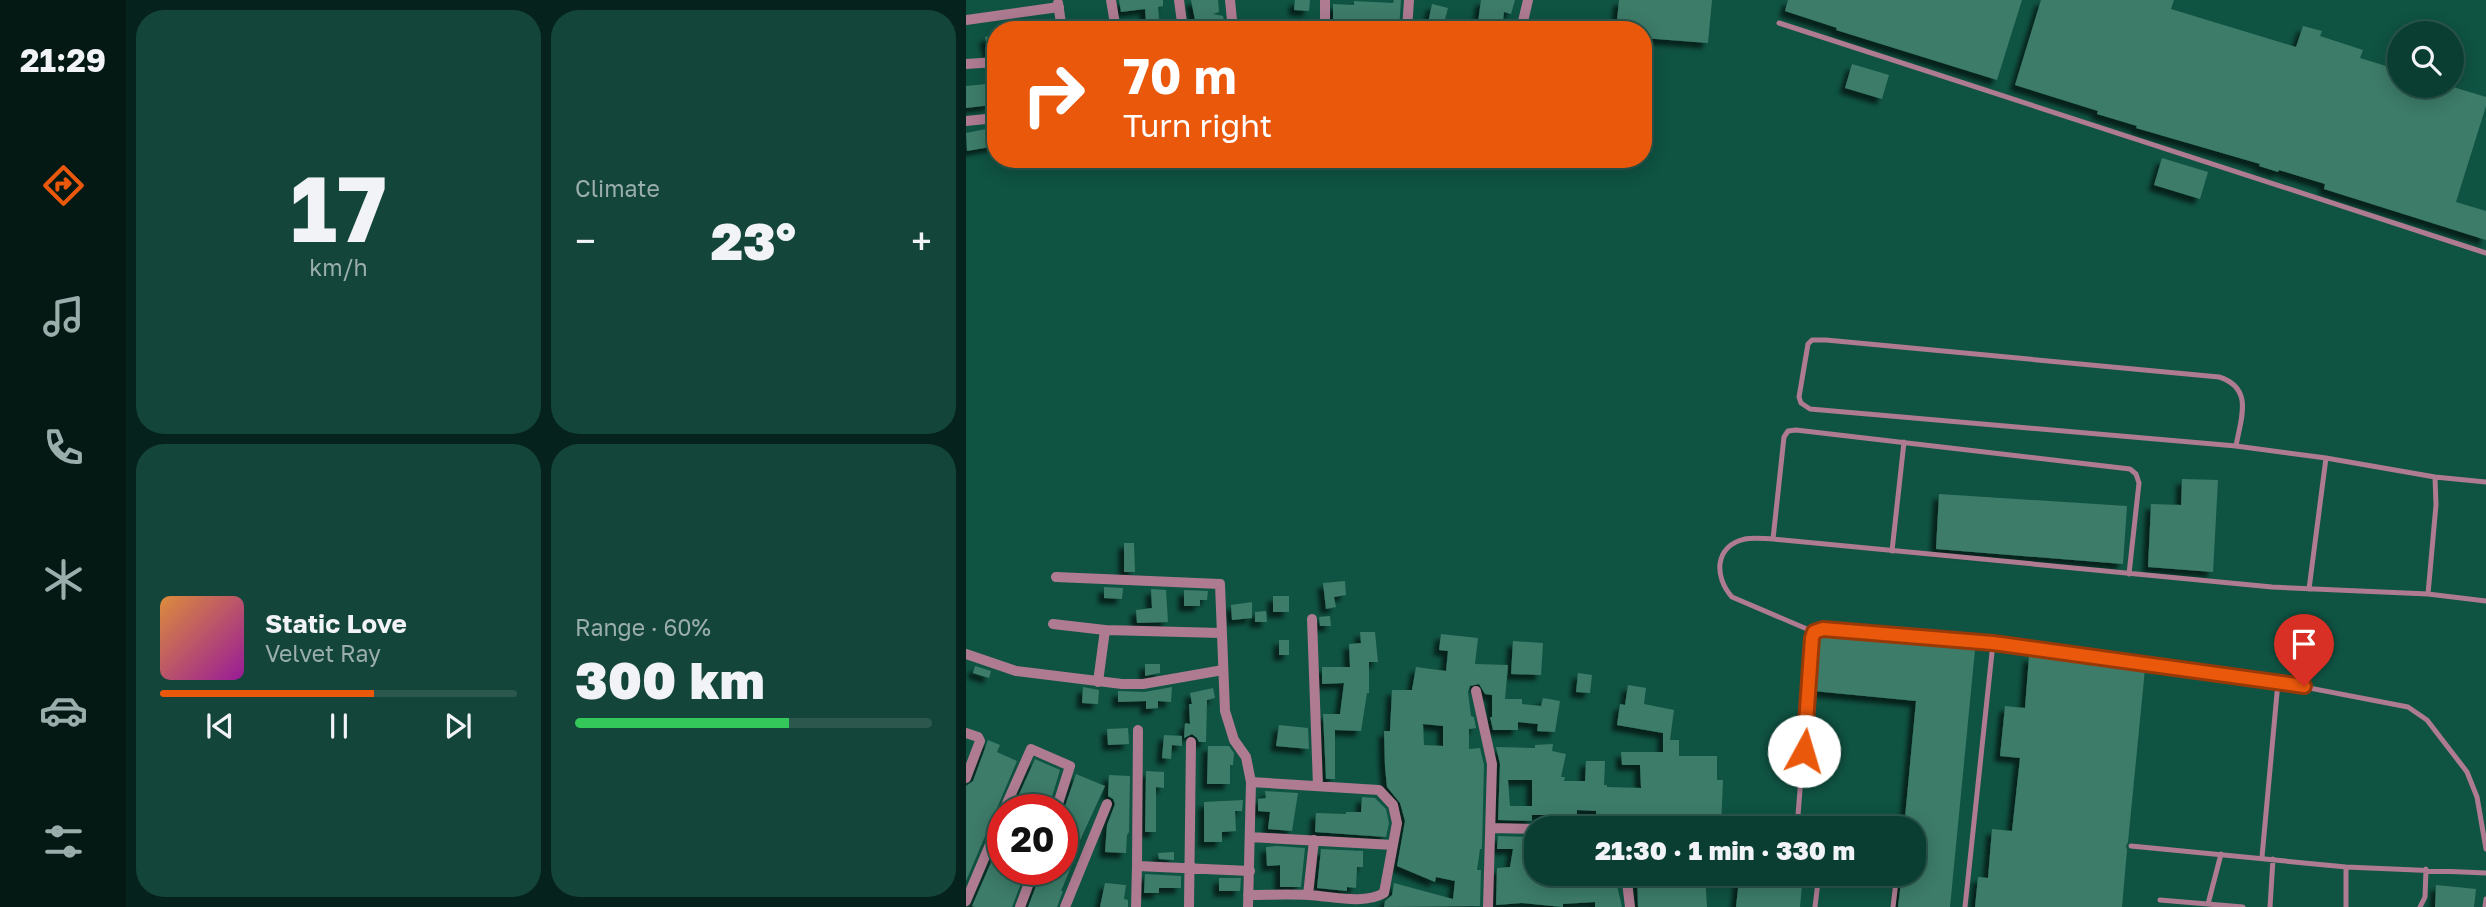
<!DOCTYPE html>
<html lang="en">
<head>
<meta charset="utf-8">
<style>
  body { margin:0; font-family:"Golos Text",sans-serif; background:#14453a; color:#f1f3f6; height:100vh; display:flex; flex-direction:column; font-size:26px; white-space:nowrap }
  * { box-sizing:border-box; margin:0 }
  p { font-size:23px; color:#9aaeac }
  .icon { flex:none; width:38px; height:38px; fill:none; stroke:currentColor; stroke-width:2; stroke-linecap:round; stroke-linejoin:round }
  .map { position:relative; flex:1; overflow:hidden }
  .details { display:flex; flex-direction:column; gap:10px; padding:10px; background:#06221c; width:840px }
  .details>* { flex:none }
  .banner { position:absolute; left:21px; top:21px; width:665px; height:147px; border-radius:28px; box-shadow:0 4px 18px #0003,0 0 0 2px #2b574d; background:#ea580c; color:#fff; overflow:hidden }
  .fabs { position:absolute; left:1421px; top:21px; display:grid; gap:14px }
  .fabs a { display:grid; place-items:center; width:77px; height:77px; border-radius:50%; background:#0b3e32; box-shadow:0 4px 18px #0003,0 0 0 2px #2b574d; font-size:35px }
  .speed { position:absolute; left:21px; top:794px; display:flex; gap:14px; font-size:35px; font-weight:700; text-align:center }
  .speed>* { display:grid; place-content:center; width:91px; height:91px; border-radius:50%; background:#0b3e32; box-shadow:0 4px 18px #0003,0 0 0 2px #2b574d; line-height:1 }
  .speed .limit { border:10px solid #d22; background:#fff; color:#111 }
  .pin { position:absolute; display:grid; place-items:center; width:60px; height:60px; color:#fff; margin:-72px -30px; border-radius:50% 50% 50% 0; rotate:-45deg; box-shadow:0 0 7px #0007 }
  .pin .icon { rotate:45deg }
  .me { position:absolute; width:77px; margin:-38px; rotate:6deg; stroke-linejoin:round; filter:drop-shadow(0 0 5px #0008) }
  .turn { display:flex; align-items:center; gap:24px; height:147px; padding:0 21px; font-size:32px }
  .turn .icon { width:91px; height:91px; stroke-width:2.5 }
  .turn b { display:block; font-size:49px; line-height:60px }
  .big { font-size:52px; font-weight:800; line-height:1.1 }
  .details .card { flex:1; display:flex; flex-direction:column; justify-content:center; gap:10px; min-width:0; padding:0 24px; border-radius:28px; background:#14453a }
  .details .dial { align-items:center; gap:0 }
  .dial b { font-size:91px; line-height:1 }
  .song { display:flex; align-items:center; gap:21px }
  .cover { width:84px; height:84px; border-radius:10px; background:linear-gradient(135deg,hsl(30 70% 55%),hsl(300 70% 35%)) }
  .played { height:7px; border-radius:4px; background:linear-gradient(90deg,#ea580c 60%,#2b574d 60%) }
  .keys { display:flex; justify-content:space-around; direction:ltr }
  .heat { display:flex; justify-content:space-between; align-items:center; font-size:38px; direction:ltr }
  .charge { height:10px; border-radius:5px; background:linear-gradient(90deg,#34c759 60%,#2b574d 0) }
  .details .tiles { flex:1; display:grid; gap:10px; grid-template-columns:repeat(2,1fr) }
  .trip { position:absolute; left:558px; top:816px; width:402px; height:70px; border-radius:28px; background:#0b3e32; box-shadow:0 4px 18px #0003,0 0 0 2px #2b574d; font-weight:800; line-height:70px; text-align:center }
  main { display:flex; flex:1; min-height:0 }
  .dock { display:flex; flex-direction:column; width:126px; justify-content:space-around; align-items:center; background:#041914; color:#9aaeac }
  .dock .icon { width:49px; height:49px }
  .dock .active { color:#ea580c }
  .dock b { font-size:32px; color:#f1f3f6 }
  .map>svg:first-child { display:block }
</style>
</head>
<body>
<main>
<nav class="dock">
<b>21:29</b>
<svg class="icon active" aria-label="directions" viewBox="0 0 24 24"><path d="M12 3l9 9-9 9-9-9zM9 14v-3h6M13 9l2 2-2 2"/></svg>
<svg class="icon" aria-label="music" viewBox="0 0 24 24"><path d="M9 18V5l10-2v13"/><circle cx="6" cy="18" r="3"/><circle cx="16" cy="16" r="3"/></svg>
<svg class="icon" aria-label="phone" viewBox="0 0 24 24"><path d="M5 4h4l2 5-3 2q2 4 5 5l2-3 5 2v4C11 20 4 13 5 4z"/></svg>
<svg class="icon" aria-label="climate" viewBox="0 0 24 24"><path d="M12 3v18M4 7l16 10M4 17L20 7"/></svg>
<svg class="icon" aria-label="car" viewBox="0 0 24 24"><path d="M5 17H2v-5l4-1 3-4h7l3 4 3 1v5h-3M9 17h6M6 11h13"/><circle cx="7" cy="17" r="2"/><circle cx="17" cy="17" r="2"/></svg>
<svg class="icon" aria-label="filters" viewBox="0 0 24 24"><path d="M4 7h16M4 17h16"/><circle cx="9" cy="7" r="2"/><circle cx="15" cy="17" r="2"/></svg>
</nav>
<section class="details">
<div class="tiles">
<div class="card dial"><b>17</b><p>km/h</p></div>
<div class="card"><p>Climate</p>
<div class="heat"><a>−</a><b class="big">23°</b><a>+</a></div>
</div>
<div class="card">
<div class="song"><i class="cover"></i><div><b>Static Love</b><p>Velvet Ray</p></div></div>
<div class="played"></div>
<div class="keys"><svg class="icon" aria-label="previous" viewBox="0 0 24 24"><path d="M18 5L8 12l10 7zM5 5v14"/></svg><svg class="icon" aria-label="pause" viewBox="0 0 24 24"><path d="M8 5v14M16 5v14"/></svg><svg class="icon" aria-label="next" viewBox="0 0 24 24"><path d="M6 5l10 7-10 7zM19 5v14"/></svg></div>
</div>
<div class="card"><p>Range · 60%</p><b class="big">300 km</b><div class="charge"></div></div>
</div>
</section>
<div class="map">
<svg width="1520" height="907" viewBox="0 0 1520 907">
  <defs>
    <filter id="shadow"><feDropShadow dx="-5.5" dy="5.5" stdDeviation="2" flood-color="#0009"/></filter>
  </defs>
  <rect width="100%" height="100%" fill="#0f5342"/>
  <!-- building -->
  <path fill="#3e7b69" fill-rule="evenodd" filter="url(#shadow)" d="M153,0h44v6l-5,1 1,12 -13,2 -1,-12 -24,3z
    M225,0h27l1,12 -6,2 10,2 2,11 -28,3z
    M329,0h15l-1,11 -15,-1z
    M428,0h7l-2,30h-66v-26l21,1v-4l39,2z
    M515,0h34l-4,14 -7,-2 -2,18h-25z
    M653,0h93l-4,43 -65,-5v-8h-27z
    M822,0h234l-25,80 -161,-50 1,-2 -52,-17z
    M1075,0h133l-3,9 125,38 7,-21 19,5 -2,5 43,14 -3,8 39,12v16h51l36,11v9l-30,96 30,9v29l-162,-51 1,-5 -46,-14 -1,2 -19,-6 1,-2 -124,-36 1,-2 -40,-12 1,-3 -83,-26z
    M466,4l16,4 -5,19 -15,-4z
    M283,20l28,4 -1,6h-29z
    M30,35v19l-7,1 -4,-18z
    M886,64l37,11 -7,24 -37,-11z
    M30,83v11l-5,1 1,10 -26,3v-22z
    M30,127v19l-29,5 -1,-18z
    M1196,158l46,14 -8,27 -46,-14z
    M1216,479l36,1 -5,92 -65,-5 3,-63 30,1z
    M973,494l188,12 -4,58 -187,-15z
    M158,543h10l1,29h-11z
    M379,581l1,14 -12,2 2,10 -10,2 -3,-26z
    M138,587l19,1 -1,11 -18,-1z
    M185,589l15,1 2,32 -31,1 -1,-13 16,-2z
    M218,590l24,1 -1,9h-7v6h-16z
    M307,596h16v16h-16z
    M286,602v16l-20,2 -1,-15z
    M300,611l1,11h-12v-10z
    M364,616l1,10h-11l-1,-9z
    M394,632h15l3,30h-9v31h-2l-6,38 -26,-1v49h-9l-3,-65h17l4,-31 -22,1v-17h28l-1,-23 12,-1z
    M475,634l37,4 -3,26 33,1 -3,34h17v5l19,2 2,-8 17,3 -5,31 -18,-1 1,-7 -20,-2v8h-25l-3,-13h2v-22l-7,-1 -6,-10 -9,2 -2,6 3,24 3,1 2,11 -7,1v20l11,-1 4,17 -2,84h-2l-3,21h4l-1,36 -96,1 1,-6 7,-6 2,-12 59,16 2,-18 -19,-4 -1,5 -38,-16 8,-45 -5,-18 -13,-16 -2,-20 -1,-36h6l2,-41h20l4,-23 30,4 2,-20 -9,-1zM457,724l20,2v20l-19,-1z
    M855,635l154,15 -25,257h-52l4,-34h12v-45h-10l12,-127 -103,-10 5,-55z
    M313,640h10v15h-10z
    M547,641l30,2 -2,32 -30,-1z
    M1063,656l116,13 -17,173 -2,4 1,4 -5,57h-147l3,-30 10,1 4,-49 20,2 8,-73 -20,-2 5,-50 20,2z
    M179,664h15v9l-15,3z
    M9,666l16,5 -2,7 -16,-5z
    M612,673l14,2 -2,18 -14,-1z
    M662,685l18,3 -2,16 30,6 -4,30h9v16h38v24h6l-2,48h-97l-1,-7h-27v-10l-19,-1v8l-12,-1v-2h-33v6l-34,-1 2,-56 -4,-17 39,1v-3l18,-1 -1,7 14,3 -5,23h4l-1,4h21l1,-20h19l-1,24h3v2l34,1 -1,-23h-18l-1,-13h42v-19l-46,-8 3,-21 5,1zM542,780h24v26h-22z
    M117,687l16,3 -1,14 -16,-1z
    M206,687l-1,15 -13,-1v7l-12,1v-8l-28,1v-11l26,1z
    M247,688l2,10 -8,2 -1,42h-7l-2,-4 -5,-4 -8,4 1,-15 5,1 -1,-20h3l-2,-11z
    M313,725l29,3 1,21 -33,-3z
    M162,728l1,16 -21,1 -1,-16z
    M198,735l18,1v10l-10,-1 -1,14 -9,-1z
    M22,740l12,5 -3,7 20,9 -51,120v-95l7,-5z
    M242,746h21l5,7 -1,12h-3v19h-23z
    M69,759l25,11 -12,40h-36z
    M180,771l18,1v16l-8,-1v45h-11z
    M110,774l29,12 -28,61 2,1 -18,43h2l-6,16h-29l14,-37h20v-16l7,-16 -7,-3v-20z
    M143,775l21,1 -1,56 -2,3 -1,18 -21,-1 2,-27 8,-21 -2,-5 -5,-3z
    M299,791l33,2 -6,38 -24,-2 2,-17 -12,-1v-12l8,-1z
    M396,797l13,1 11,11 3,14 -3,14 -71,-5 1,-19 30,1v-2h15z
    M277,800l-1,11h-7l1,20 -14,1v10h-18v-40z
    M37,835v35h23l-14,37h-37l-3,-1z
    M532,836l32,1 -1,12 4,-1 1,25h80l8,34h-27v-5l-32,2v3l-41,-4 -26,2 1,-37 13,-1 3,-18h-16z
    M311,846l28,2 -4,39h-21v-22l-13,1 -1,-19z
    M355,849l42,2v16h-6l-1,21 -9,-1v4l-30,-3z
    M208,852v8l-15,-1 -1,-6z
    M671,873h68l2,34h-69z
    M179,874l36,2v12h-22v5h-15z
    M253,878h22l-1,13h-21z
    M773,879l63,6 -2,22h-64z
    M139,883l21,2 -2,14 4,1v7h-28z
    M1470,885l40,4 -2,18h-39z"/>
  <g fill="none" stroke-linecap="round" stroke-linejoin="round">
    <!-- service -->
    <path stroke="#ae7b91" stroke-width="5" d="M813,23l707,230
      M1270,446c5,-28 18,-58 -17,-69l-393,-37h-14l-4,4 -9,53 2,6 9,6 426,37 90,12 -17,131
      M1360,458l109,19 1,28 -8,89
      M1469,477l51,5
      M807,539l11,-102 4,-6 8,-1 334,39 6,5 3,9 -10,91
      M926,551l12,-109
      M848,632l-82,-35c-18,-20 -18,-51 13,-58 9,-2 20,0 28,0l499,48 156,7 58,7
      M790,826l24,2
      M831,828l15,-190 2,-6 9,-3 170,14 285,39 130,25 19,13 40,52 10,25 9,52
      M1165,846l215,21 140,6
      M1296,857l16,-175
      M1380,867v40
      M1194,900l83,7
      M1242,904l13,-50
      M849,907l4,-34
      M927,907l4,-34
      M999,907l28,-264
      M1304,907l3,-48
      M1454,907l5,-10 1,-28
      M1519,907l1,-8"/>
    <!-- minor -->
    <path stroke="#ae7b91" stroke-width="10" d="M145,0l5,30
      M213,0l4,30
      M264,0l3,30
      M92,3l4,27
      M0,20l93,-13
      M359,30v-30
      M441,30l2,-30
      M555,30l7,-30
      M0,64l30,-2
      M0,121l30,-3
      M90,577l164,7 5,127 9,29 12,17 5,25 -3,125
      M346,619l6,167
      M87,624l52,6 116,3
      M0,654l50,17 106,13h21l80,-14
      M132,682l7,-52
      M510,691l16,73 -4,143
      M172,730l-1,136 113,5
      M0,733l12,4 2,4 -14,37
      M38,810l27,-61 39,17 -14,44
      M525,828l45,1
      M284,837l143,8
      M660,873l4,34
      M282,895c20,0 40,-1 60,0 23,1 56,10 76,-2l13,-70 -4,-18 -14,-15 -128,-8
      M342,895l6,-55
      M0,901l37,-87
      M54,907l14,-37
      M99,907l42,-103
      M170,907l1,-41
      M223,907l2,-165"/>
  </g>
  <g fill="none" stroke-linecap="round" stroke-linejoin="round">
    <!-- route casing -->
    <g stroke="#983908" stroke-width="18">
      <path id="route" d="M838,751l8,-113 2,-6 9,-3 170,14 311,43"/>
    </g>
    <!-- route -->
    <use href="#route" stroke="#ea580c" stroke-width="12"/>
  </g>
</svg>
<div class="fabs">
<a><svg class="icon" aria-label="search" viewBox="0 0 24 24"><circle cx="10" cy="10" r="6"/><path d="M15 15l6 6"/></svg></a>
</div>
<div class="speed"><div class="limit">20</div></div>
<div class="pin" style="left:1338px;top:686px;background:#d93025"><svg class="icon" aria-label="arrive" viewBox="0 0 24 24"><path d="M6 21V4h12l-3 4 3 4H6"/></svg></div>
<svg class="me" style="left:838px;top:751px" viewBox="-20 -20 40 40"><circle r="19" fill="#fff"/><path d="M0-13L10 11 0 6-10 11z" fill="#ea580c"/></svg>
<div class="trip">21:30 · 1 min · 330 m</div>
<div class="banner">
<div class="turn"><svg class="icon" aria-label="right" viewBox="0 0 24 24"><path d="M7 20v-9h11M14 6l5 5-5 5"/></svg><div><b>70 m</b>Turn right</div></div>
</div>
</div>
</main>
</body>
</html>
